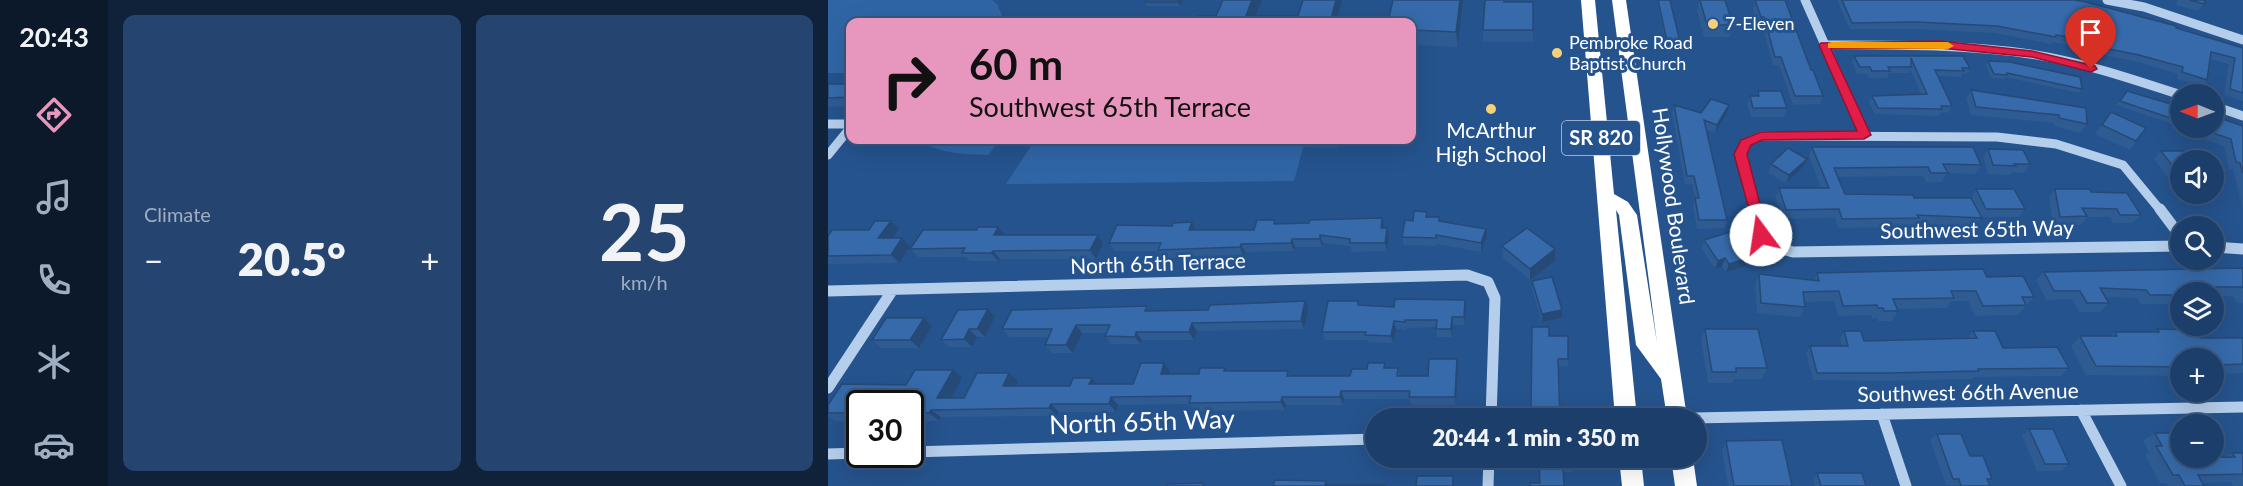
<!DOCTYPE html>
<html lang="en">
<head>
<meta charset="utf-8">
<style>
  body { margin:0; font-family:Lato,sans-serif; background:#254570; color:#f1f3f6; height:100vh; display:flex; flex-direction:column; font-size:22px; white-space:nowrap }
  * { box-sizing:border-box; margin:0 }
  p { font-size:20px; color:#a0aec1 }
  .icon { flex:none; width:33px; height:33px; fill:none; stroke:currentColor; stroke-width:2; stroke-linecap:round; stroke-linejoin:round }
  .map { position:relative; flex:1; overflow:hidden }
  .panel { display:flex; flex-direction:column; gap:15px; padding:15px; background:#0f223a; width:720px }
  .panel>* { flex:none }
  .hud { position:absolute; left:18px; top:18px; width:570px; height:126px; border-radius:12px; box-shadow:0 6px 24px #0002,0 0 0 2px #3a577e; background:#e797bd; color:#111; overflow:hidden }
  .needle { width:39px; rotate:271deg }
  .fabs { position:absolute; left:1342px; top:84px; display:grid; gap:12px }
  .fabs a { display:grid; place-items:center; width:54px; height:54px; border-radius:50%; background:#1c3e6a; box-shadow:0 6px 24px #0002,0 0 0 2px #3a577e; font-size:30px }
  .speed { position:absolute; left:18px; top:390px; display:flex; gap:12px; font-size:30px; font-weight:700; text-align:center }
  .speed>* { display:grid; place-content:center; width:78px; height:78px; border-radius:50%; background:#1c3e6a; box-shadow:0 6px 24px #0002,0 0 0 2px #3a577e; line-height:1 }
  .speed .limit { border:3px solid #111; border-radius:9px; background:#fff; color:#111 }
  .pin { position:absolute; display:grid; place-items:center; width:51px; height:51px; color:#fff; margin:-62px -26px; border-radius:50% 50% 50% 0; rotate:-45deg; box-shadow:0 0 6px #0007 }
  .pin .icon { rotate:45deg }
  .me { position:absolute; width:66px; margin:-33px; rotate:346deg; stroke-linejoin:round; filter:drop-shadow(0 0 4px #0008) }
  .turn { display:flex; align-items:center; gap:21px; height:126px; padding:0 24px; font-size:27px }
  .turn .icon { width:78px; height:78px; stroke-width:2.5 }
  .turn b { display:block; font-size:42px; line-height:51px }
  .big { font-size:45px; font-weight:800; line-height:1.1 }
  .panel .widget { flex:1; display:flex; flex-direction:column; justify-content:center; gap:9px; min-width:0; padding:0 21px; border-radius:12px; background:#254570 }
  .panel .dial { align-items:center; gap:0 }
  .dial b { font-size:78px; line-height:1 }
  .heat { display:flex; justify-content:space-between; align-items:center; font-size:33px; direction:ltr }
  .panel .tiles { flex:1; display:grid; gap:15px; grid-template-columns:repeat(2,1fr) }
  .trip { position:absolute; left:537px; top:408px; width:342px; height:60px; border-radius:30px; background:#1c3e6a; box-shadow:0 6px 24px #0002,0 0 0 2px #3a577e; font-weight:800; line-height:60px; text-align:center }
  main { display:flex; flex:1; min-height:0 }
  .tabs { display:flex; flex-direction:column; width:108px; justify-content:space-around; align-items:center; background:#0b192a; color:#a0aec1 }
  .tabs .icon { width:42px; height:42px }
  .tabs .current { color:#e797bd }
  .tabs b { font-size:27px; color:#f1f3f6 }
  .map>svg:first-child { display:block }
</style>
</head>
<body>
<main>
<nav class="tabs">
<b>20:43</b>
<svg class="icon current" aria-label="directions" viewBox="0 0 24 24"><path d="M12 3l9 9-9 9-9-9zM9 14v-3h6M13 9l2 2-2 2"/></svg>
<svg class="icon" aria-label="music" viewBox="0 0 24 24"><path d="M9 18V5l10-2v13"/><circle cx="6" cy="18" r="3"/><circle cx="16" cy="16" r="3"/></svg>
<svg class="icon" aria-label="phone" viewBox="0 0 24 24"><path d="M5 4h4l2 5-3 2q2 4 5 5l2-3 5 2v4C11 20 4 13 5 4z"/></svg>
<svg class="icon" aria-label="climate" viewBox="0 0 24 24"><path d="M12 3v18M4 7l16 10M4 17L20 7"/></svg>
<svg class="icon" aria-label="car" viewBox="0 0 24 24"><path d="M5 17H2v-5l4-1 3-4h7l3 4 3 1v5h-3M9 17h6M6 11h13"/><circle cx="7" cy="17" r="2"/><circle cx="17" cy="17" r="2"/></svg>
</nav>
<section class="panel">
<div class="tiles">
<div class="widget"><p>Climate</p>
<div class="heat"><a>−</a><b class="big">20.5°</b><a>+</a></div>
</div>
<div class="widget dial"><b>25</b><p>km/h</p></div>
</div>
</section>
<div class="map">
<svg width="1415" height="486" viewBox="0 0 1415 486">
  <rect width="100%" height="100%" fill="#25538d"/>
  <!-- green -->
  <path fill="#3065a5" d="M0,0h164l5,4 5,11 -4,7h-148v51h-22z
    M92,140h80l-12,15c-23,-1 -50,-1 -68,-15z
    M207,140h270l-11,41 -288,3z"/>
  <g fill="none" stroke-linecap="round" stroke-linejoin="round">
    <!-- minor-far1 -->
    <path stroke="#b5ceeb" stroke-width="9" d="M977,0l60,135
      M1279,0l37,7 99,33
      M996,45c69,0 138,-1 206,9 52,8 102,25 151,41
      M1386,106l29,10
      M0,124h22
      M0,155l22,-27
      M927,211l-14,-57 4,-11 16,-7 236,1 59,7 67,21 38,46"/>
    <!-- minor -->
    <path stroke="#b5ceeb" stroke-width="11" d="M927,209c7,28 9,35 38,43l388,-6
      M1332,209l21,28
      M1386,247l29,2
      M0,291l639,-16 21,7 7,16 -4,120
      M0,388l64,-97
      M1253,410l40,76
      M1054,414l24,72
      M866,418l549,-11
      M82,452l466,-13
      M0,454l32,-1
      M660,486l1,-28"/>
    <!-- highway -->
    <path fill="#fff" fill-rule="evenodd" d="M753,0h14l19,194 14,8 9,13 20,128 -45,-343h14l61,418h-20l-6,-39 -25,-34 -17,-130 -3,-5 21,208h-22z
      M791,458h22l3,28h-22z
      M843,458h22l4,28h-22z"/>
  </g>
  <!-- wall -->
  <path fill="#2e5b92" d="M355,0l-3,6h-33l-2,-4z
    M565,0h70l-5,47 -46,-2v-23z
    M829,0h13l11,46 -1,4h-13z
    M871,0h26l8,25 -3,12h-26l-7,-26z
    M927,0l56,70 12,26 -3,8 -27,1 -14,-40h-6l-11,-40h-4l-5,-17z
    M1009,0h237l102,28 67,20v53l-19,-6 5,-31 -19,-5 -3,21 -6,6 -24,-7 1,-5 -44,-13 -50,-10 1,-3 -32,-6 -1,2 -58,-11 -80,-4h-64z
    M1349,0h28l-1,4 -6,7 -22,-6z
    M705,2v40h-50v-12z
    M1026,56h109l7,12 -3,6h-5l-1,3 -23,-1 14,30 -4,7 -7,-1 -2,4 -64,-2 -6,-12 3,-6 49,-2 -11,-25 -2,4h-19l-2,5h-18l-2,-4h-10l-5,-12z
    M1160,61l94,28 -3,4 -74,-16 -1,2 -13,-1 -5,-13z
    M0,84h22v22l-22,1z
    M1143,90l115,18 1,16 -7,9 -26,-7v-3l-83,-8 -5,-17z
    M930,91l29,17 -3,9h-33l-4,-13 3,-8h7z
    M1299,91l52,30 -3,4 -60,-20z
    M846,105l27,8h26l-12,20 -9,-3 21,90 -2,8 -28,1 -4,-23 2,-8 -3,-14h-7l-13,-71z
    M1283,112l25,29 -6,9 -35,-16z
    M1415,126v80l-1,-1 -9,-35 -4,-1 -5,-23 -21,-7 2,-11z
    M164,140h24l-4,5h-16z
    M473,140h39l-2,8 -35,-1z
    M984,147l169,18 -5,9 -29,-1 -5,9h-16l-3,-6 -85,1 7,17 69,4h57l5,-9 49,20 -6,8h-38l-5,9 -61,-2 -1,3 -76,1 -3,-10 -53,1 -6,-22 3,-9h42l-12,-32z
    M1160,149l42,15 -6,9 -12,-1 -2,3 -22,-1 -5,-17z
    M1333,151l20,9v21h-11l-16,-22z
    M979,159l-4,8 -17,16 -18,-10 3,-9z
    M1227,189l36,3 50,23 -8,8h-20l-3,-6h-23l-6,8h-28l-4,-28z
    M599,217h12l1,4 47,16 -6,15 -44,-8v2l-33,-1 -2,-8 11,-16z
    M63,221l8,8 -7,9 18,9 -11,16 -71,1v-28l41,-6z
    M364,222l4,8h58l23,-6 107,2v2h3l2,8 -2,15 -35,1 -2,-6 -27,-3 -1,4h-27l-1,4 -49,1 -2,3 -80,3 -4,-7h-45l-5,-8 63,-17z
    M177,235h93l5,8 -7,16h-96l-2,2h-28l-5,-4h-47l-8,-8z
    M876,240l42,26 -20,6 -4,-5 -7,2 -13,-20z
    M674,246l53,3v12l-25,19 -27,-22z
    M1415,268v35h-6l-5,-7h-18v-4h-33v12h-40l-4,-6 -32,-1 4,6 -9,9h-21l-7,-13 -26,1 -10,-20 8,-8z
    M989,273l170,4 47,20 -16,18 -43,1 -7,-15h-16l-5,7 -50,1 1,2 -6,10h-14l-1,-3h-5l-1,-3 -33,1 -4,-15 -30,1 1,5 -5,10 -43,-4 -2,-29 4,-10 55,6z
    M704,281l30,29v8l-20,4 -10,-33z
    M637,300l1,8 -1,17h-12l-1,12h-15l-1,-10 -29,1v2l-11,-1 -3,14 -25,-1 -1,-2h-42l-3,-8 38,-27 34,2z
    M160,309l7,8 -10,20h-8l-5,10h-23l-8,-7z
    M480,309l-4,20 -107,2 -3,9h-52l-2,4h-29l-6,-8 2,-3h-25l-9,20h-21l-7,-8 4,-8h-40l-7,-8 148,-18z
    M104,326l-13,22h-38l-9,-8z
    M704,327l17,9 19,23v7h-9l1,52h-29z
    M877,329l62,39 -5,11h-28l-2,4h-24l-7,-43z
    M1329,329l43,9h43v35l-29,1v-16h-33v18l-95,-1 -15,-29 9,-10h30l5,-4h39z
    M1016,331l20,10 103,-2 6,-8 30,17 66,20 -8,8 -87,1 -1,2 -90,2 -70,-1 -7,-27 4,-7h32l-2,-7z
    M629,359l1,9 -2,37h-45l-1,-6h-66l-1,6h-57l-1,5 -90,1 -5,-7 -72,1 -2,7h-57l-2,4 -116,1 -2,4h-29v-17h-50v17h-25l-7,-5v-11l78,-20 47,-15 9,8 -11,20h13l54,-17 -3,5h55l22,-8 5,6h36l37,-13 -1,3h30l26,-6 2,3h61l2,5h60l36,-8h12l2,8h28z
    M1201,429l40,35 -8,7h-24l-15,-35z
    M1327,433l26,25 43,-1 8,-4h11v33h-10l-2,-4 -29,1 2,3h-36l-2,-3h-6l-15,-28 4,-3 -6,-11z
    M1109,434l33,22 22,23 -3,3 1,4 -44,-1 -16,-45z
    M898,441l66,45h-64l-6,-35z
    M711,458l33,7v7h-8l-25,11z
    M989,473l49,13h-51l-2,-7z"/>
  <!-- shaded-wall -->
  <path fill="#264a77" d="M351,0h4l-3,6 -2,-4z
    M424,0h10l-9,22 -7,-6z
    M508,0h6l-6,22 -5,-3z
    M632,0h3l-5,47 -2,-15z
    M901,105l-2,8 -12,20 2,-8z
    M180,140h8l-4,5z
    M508,140h4l-2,8z
    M979,159l-4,8 -17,16 3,-8z
    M554,218l2,8 -1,10 -2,-8z
    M63,221l8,8 -13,18 -8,-9z
    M364,222l4,9 -7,-1z
    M170,227l7,8h-11z
    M559,228l2,8 -2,15 -2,-8z
    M658,229l1,8 -6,15v-9z
    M270,235l5,8 -7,16 -6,-9z
    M492,235l3,8 -1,4 -2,-8z
    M74,238l8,9 -11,16 -8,-8z
    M464,239l3,8 -1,4 -3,-8z
    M413,244l4,8 -2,3 -3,-8z
    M727,249v12l-25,19v-11z
    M165,251l7,8 -2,2 -7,-8z
    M897,258l-3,9 -7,2 3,-8z
    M921,258l-3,8 -20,6 3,-8z
    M637,300l1,8 -1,17 -1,-8z
    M477,301l3,8 -4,20 -3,-8z
    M160,309l7,8 -10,20 -8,-8z
    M734,310v8l-20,4v-8z
    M624,317l1,8 -1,12 -1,-8z
    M96,318l8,8 -13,22 -9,-8z
    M566,321l2,8 -3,14 -2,-7z
    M364,323l5,8 -3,9 -5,-8z
    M248,325l6,8 -9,20 -7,-8z
    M141,329l8,8 -5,10 -8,-8z
    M308,332l6,8 -2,4 -5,-7z
    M629,359l1,9 -2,37 -1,-8z
    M336,363l6,8 -3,11 -6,-8z
    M125,370l9,8 -15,28 -10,-8z
    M181,373l9,8 -7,13 -8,-8z
    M264,378l7,8 -10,-2z
    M513,391l3,8 -1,6 -3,-8z
    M283,397l7,8 -2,7 -7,-8z
    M454,397l4,8 -1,5 -4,-8z
    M223,404l8,8 -2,4 -8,-8z
    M103,410l10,7 -2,4 -10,-8z"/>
  <!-- building -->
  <path fill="#366aaa" stroke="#264a77" stroke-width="1.5" d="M318,0h33l-1,2h-33z
    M395,0h29l-6,16h52l5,-16h33l-5,19 7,-1 -1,4h-142l3,-6h18z
    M565,0h67l-4,32 -44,-2v-8h-24z
    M657,0h19v2h29v28h-50z
    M830,0h12l11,46h-13z
    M872,0h25l8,25h-26z
    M927,0h30l26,70h2l10,26h-28l-14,-39h-6l-11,-40h-3z
    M1014,0h232l12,2 90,24v2l67,20v45l-13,-4 5,-31 -24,-6 -4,28 -25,-8 1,-5 -44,-12 -50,-10v-4l-33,-6v2l-59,-11 -80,-4 -65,1z
    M1362,0h15l-1,4z
    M1026,56h109l7,12h-8l2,3 -29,-1 17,36h-11l1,3 -64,-1 -6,-12 55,-2 -16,-36v9h-23l2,4h-18l-2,-4h-10z
    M1160,61l22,1 70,15 2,12 -75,-16v2l-13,-1z
    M0,84h22v13l-22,1z
    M1143,90l115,18 1,16 -28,-6v-3l-83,-8z
    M930,91h23l6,17h-34l-3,-12h9z
    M1299,91l54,16 -2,14 -59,-20z
    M883,99l18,6 -12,20 -13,-5 23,100h-28l-4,-22h4l-5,-22h-7l-13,-71 27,8z
    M1283,112l35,16 -10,13 -34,-16z
    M1386,116l29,10v47l-3,-10 -4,-1 -5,-23 -21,-7v-4h4z
    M984,147h161l8,18 -38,-1 5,9h-17l-3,-6 -94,1 11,26 68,1 1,3h57l11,20 -65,-3 2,3 -77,1 -3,-10 -53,1 -7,-22h50z
    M960,148l19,11 -18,16 -18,-11z
    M1160,149l35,1 7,14h-16l2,2 -23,-1z
    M1333,151h22l7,9h-9v13h-3z
    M1148,189h38l11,20h-39z
    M1227,189h35l1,3 36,1 14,22h-21l-3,-6 -35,-1 5,8 -27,1z
    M586,211l13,1 -1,5h13v4l47,8 -5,14 -45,-8v3l-34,-1 3,-17 8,1z
    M554,218l-1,10h6l-2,15h-35v-4l-30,-4v4h-28l-1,4 -50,1 -1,3 -82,3 3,-7h-52l8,-18 55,1 1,-3 19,-1 -3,8h65l3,-10h18l-1,4 35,-1 1,-3z
    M47,221h16l-13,17h24l-11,17 -63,1v-20l4,-6h37z
    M150,227h20l-4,8h104l-8,15 -97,1 -2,2h-29l3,-5 -55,1 13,-19h54z
    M699,228l28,21 -25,20 -28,-23z
    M902,232l19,26 -20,6 -4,-6 -7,3 -14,-21z
    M1415,268v20l-1,-1h-40l4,5h-25v3h-31l-4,-5 -46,-2 9,15h-22l-7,-12h-26l-10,-19z
    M1155,269l4,8 36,-1 11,21h-12l4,8 -43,1 -7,-15h-25l3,7 -61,1 5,12h-14l-1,-3h-5l-1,-3 -34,1 -4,-15 -36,1 2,15 -44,-4 -2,-29 60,7 -2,-8z
    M724,277l10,33 -20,4 -10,-33z
    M567,299l70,1 -1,17h-12l-1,12h-15l1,-9h-32v2l-11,-1 -3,15 -26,-1 1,-3h-44l6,-31h30v4l36,2z
    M477,301l-4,20 -109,2 -3,9h-53l-1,5 -30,-1 5,-11h-34l-10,20h-21l7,-16h-50l10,-19 135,-4 -2,5 63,-1 2,-5z
    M160,309l-11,20h-8l-5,10 -23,1 17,-30z
    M58,318h38l-14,22h-38z
    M704,327h17v9h19v23h-10l2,59h-21v-4h-8z
    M877,329h53l9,39h-31v4h-24z
    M1329,329l38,1 5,8h43v26l-25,1 1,2h-5v-9h-33v9l-85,-1 -16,-30h37l-2,-4h44z
    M1016,331h17l3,10 113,-3 -4,-7h22l8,17 54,-1 12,21 -91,1 1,2 -91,2h-71l-7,-27h38z
    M601,359h28l-2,38h-46l1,-6h-69l-1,6h-58l-1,5 -92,1 2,-7 -80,1 -2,7h-58l-2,4 -118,2 -2,3h-19v-9h-50v9h-32v-8l14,-21 64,1 9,-15h38l-16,28h27l13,-25h32l-6,13h67l3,-8h19l-3,6h44l8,-21h23l-3,11h38l1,-6h25l-1,3h64l-1,5h63l2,-7h15l1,-6h17l-1,5h14l-1,8h31z
    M1201,429h24l16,35h-24z
    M1327,433h25l1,2v23l54,-1 -3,-4h11v21l-45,1 6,11h-19l-6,-11h-6l-17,-29h6z
    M1109,434h24l9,22h13l9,23h-5l3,7h-29l-2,-7h-6z
    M954,440l10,46h-58l-8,-45z
    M711,458h33v7h-9l1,21h-34v-3h10z
    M989,473h45l4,13h-45z
    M589,476h36v10h-37z
    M447,480l51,1 -1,4h60v1h-112z
    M375,483v3h-36v-2z"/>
  <!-- route -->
  <path fill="#e11d48" stroke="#92132f" stroke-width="1.5" d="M1112,41l92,10 63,15 2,3 -6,3 -59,-15 -92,-9 -109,1 40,86 -7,4 -102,1 -11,5 -4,9 21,81 -2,4h-9l-23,-85 7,-14 20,-8 96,-1 -38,-86 2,-2z"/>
  <!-- slow -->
  <path fill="#f59e0b" d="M1004,42h116l6,4 -6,3 -120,-1v-5z"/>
  <!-- markers -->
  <g fill="#f4d079" stroke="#25538d" stroke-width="2">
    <circle cx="885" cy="24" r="6"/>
    <circle cx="729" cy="53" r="6"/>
    <circle cx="663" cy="109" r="6"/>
  </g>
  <g text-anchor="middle" stroke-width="6" stroke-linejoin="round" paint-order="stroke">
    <!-- far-poi labels -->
    <g font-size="18" fill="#fff" stroke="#25538d" text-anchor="start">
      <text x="897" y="30">7-Eleven</text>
      <text x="741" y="49">Pembroke Road<tspan x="741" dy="21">Baptist Church</tspan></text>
    </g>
    <!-- shield labels -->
    <rect fill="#25538d" stroke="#becbdd" stroke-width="1.5" x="734" y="121" width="78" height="34" rx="4.5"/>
    <g font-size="20" font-weight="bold" fill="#fff">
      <text x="773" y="145">SR 820</text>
    </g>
    <!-- poi labels -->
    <g font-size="21" fill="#fff" stroke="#25538d">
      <text x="663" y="138">McArthur<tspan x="663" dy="24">High School</tspan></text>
    </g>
    <!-- street labels -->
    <g font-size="21" fill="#fff" stroke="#25538d">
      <text transform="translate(845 206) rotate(82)" y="7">Hollywood Boulevard</text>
      <text transform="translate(1149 230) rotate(-1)" y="7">Southwest 65th Way</text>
      <text transform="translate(330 264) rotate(-2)" y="7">North 65th Terrace</text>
      <text transform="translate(1140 393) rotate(-1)" y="7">Southwest 66th Avenue</text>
    </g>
    <!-- near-street labels -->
    <g font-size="26" fill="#fff" stroke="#25538d">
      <text transform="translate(314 422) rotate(-2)" y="9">North 65th Way</text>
    </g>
  </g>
</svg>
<div class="fabs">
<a><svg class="needle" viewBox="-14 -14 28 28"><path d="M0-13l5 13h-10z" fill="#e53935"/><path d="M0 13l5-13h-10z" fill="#a0aec1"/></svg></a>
<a><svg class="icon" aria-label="sound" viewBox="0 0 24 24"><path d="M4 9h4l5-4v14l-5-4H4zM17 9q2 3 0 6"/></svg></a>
<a><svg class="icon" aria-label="search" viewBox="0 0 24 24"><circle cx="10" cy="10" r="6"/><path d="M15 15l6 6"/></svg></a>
<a><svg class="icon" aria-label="layers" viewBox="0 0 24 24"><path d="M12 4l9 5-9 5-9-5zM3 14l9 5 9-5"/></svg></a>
<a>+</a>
<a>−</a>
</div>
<div class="speed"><div class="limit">30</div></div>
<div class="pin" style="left:1263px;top:69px;background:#d93025"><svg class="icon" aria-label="arrive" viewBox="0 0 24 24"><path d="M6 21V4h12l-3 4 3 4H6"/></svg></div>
<svg class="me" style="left:933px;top:235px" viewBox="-20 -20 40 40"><circle r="19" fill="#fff"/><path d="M0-13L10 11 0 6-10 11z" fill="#e11d48"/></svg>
<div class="trip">20:44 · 1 min · 350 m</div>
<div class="hud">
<div class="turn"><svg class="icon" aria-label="right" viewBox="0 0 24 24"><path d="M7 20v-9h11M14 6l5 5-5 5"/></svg><div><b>60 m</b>Southwest 65th Terrace</div></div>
</div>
</div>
</main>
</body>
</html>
